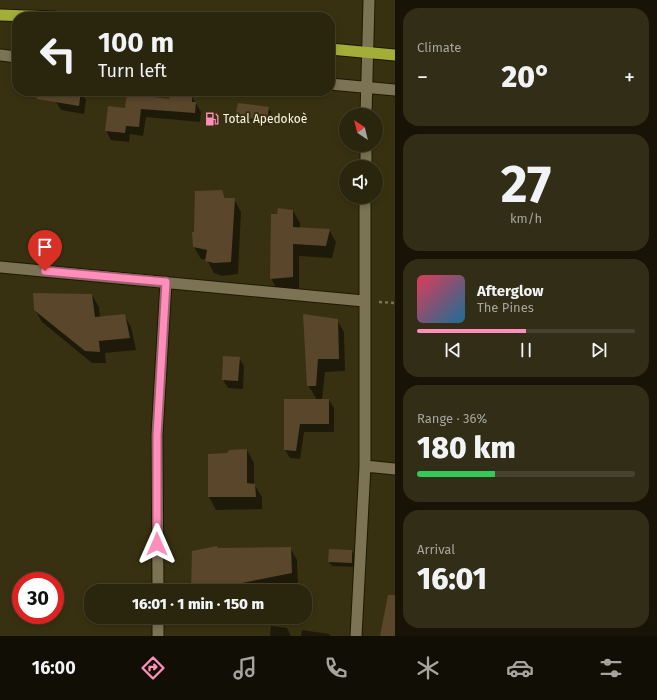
<!DOCTYPE html>
<html lang="en">
<head>
<meta charset="utf-8">
<style>
  body { margin:0; font-family:"Fira Sans",sans-serif; background:#322d16; color:#f1f3f6; height:100vh; display:flex; flex-direction:column; font-size:15px; white-space:nowrap }
  * { box-sizing:border-box; margin:0 }
  p { font-size:13px; color:#a5a59d }
  .icon { flex:none; width:22px; height:22px; fill:none; stroke:currentColor; stroke-width:2; stroke-linecap:round; stroke-linejoin:round }
  .map { position:relative; flex:1; overflow:hidden }
  .details { display:flex; flex-direction:column; gap:8px; padding:8px; background:#171407; width:262px }
  .details>* { flex:none }
  .banner { position:absolute; left:12px; top:12px; width:323px; height:84px; border-radius:16px; box-shadow:0 2px 6px #0003,0 0 0 1px #46422e; background:#2a250d; color:#f1f3f6; overflow:hidden }
  .needle { width:26px; rotate:325deg }
  .fabs { position:absolute; left:339px; top:108px; display:grid; gap:8px }
  .fabs a { display:grid; place-items:center; width:44px; height:44px; border-radius:50%; background:#2a250d; box-shadow:0 2px 6px #0003,0 0 0 1px #46422e; font-size:20px }
  .speed { position:absolute; left:12px; top:572px; display:flex; gap:8px; font-size:20px; font-weight:700; text-align:center }
  .speed>* { display:grid; place-content:center; width:52px; height:52px; border-radius:50%; background:#2a250d; box-shadow:0 2px 6px #0003,0 0 0 1px #46422e; line-height:1 }
  .speed .limit { border:6px solid #d22; background:#fff; color:#111 }
  .pin { position:absolute; display:grid; place-items:center; width:34px; height:34px; color:#fff; margin:-41px -17px; border-radius:50% 50% 50% 0; rotate:-45deg; box-shadow:0 0 4px #0007 }
  .pin .icon { rotate:45deg }
  .me { position:absolute; width:44px; margin:-22px; rotate:0deg; stroke-linejoin:round; filter:drop-shadow(0 0 3px #0008) }
  .turn { display:flex; align-items:center; gap:14px; height:84px; padding:0 20px; font-size:18px }
  .turn .icon { width:52px; height:52px; stroke-width:2.5 }
  .turn b { display:block; font-size:28px; line-height:34px }
  .big { font-size:30px; font-weight:800; line-height:1.1 }
  .details .widget { flex:1; display:flex; flex-direction:column; justify-content:center; gap:6px; min-width:0; padding:0 14px; border-radius:16px; background:#322d16 }
  .details .dial { align-items:center; gap:0 }
  .dial b { font-size:52px; line-height:1 }
  .song { display:flex; align-items:center; gap:12px }
  .cover { width:48px; height:48px; border-radius:6px; background:linear-gradient(135deg,hsl(350 70% 55%),hsl(200 70% 35%)) }
  .played { height:4px; border-radius:2px; background:linear-gradient(90deg,#ff8eba 50%,#46422e 50%) }
  .keys { display:flex; justify-content:space-around; direction:ltr }
  .heat { display:flex; justify-content:space-between; align-items:center; font-size:22px; direction:ltr }
  .charge { height:6px; border-radius:3px; background:linear-gradient(90deg,#34c759 36%,#46422e 0) }
  .trip { position:absolute; left:84px; top:584px; width:228px; height:40px; border-radius:16px; background:#2a250d; box-shadow:0 2px 6px #0003,0 0 0 1px #46422e; font-weight:800; line-height:40px; text-align:center }
  .tab-bar { display:flex; height:64px; justify-content:space-around; align-items:center; background:#110f05; color:#a5a59d }
  .tab-bar .icon { width:28px; height:28px }
  .tab-bar .current { color:#ff8eba }
  .tab-bar b { font-size:18px; color:#f1f3f6 }
  main { display:flex; flex:1; min-height:0 }
  .map>svg:first-child { display:block }
</style>
</head>
<body>
<main>
<div class="map">
<svg width="395" height="636" viewBox="0 0 395 636">
  <rect width="100%" height="100%" fill="#383111"/>
  <!-- shadow -->
  <path fill="#0007" d="M58,91h23l5,9 -2,14 -23,-4 -5,-8z
    M191,95l10,17 -1,10 -54,-5 -3,19 -13,-2 -1,8 -18,-2 -5,-9 20,-22z
    M268,108l3,4 -2,13 -30,-5 -3,-5z
    M222,191l4,8h8l7,13 -3,62 -16,2 -8,-3 -7,-13 -6,-1 -7,-12 1,-14z
    M293,211l7,12v6l29,1 7,12 -4,16 -33,-2v32l-22,2 -6,-12z
    M92,295l7,12 1,10 24,-2 7,12 5,23 -31,3 1,10h-14l-50,-41 -7,-12z
    M304,315l33,5 7,12 1,39 -20,1 -3,28h7l5,8v24h-30l-4,27 -10,-1 -5,-8v-50h32l-9,-15z
    M239,358l5,8 -1,23 -15,-1 -5,-8z
    M247,450l7,13v21l8,13v12l-46,1 -7,-13z
    M290,548l7,12 1,25 -30,6h-76l26,-42z
    M352,551l2,4v12l-22,-1 -3,-4z
    M195,617h21l1,6h-18z
    M271,626l16,2 4,8h-21z
    M302,630l27,4 1,2h-29z"/>
  <!-- building -->
  <path fill="#59462b" d="M37,91h44l-2,15 -42,-7z
    M170,93l22,2v7h4l-1,11 -54,-4 -2,18 -13,-1 -1,7 -20,-2 3,-25 17,2 2,-14 42,5z
    M238,103l31,4 -2,14 -32,-5z
    M222,190l3,8h10l-4,64 -17,1 -9,-2 2,-11 -14,-3 -1,-15h2l1,-41z
    M278,208l15,2v17l37,2 -4,17 -33,-2v33l-23,2 1,-65h6z
    M33,293l59,1 3,23 30,-3 5,24 -31,3 1,11 -15,-1 -51,-41z
    M303,314l35,5 1,40h-21l-2,27h-9z
    M223,356l17,1 -2,24 -16,-1z
    M284,399h45v25h-29l-4,27 -12,-1z
    M247,449v34l8,1 1,13h-48v-43l19,-1 2,-3z
    M217,546l1,2 73,-1 1,26 -50,10 1,8h-52l1,-40z
    M329,549l23,1v13l-24,-1z
    M388,595h7v41h-15z"/>
  <g fill="none" stroke-linecap="round" stroke-linejoin="round">
    <!-- minor casing -->
    <g stroke="#1f1800" stroke-width="13">
      <path id="minor" d="M0,55l17,2
        M330,84l65,6
        M366,115l3,-115
        M366,167v-22
        M0,267l364,34
        M365,466l30,3
        M158,591l-1,-156 9,-153
        M158,617v19
        M356,636l9,-170v-269"/>
    </g>
    <!-- trunk casing -->
    <g stroke="#1f1800" stroke-width="13">
      <path id="trunk" d="M0,15l55,2
        M330,49l65,6"/>
    </g>
    <!-- path -->
    <path stroke="#7a7459" stroke-width="2.5" stroke-dasharray="3 3" stroke-linecap="butt" d="M379,302l16,1"/>
    <!-- minor -->
    <use href="#minor" stroke="#7b7353" stroke-width="11"/>
    <!-- trunk -->
    <use href="#trunk" stroke="#a2ae37" stroke-width="11"/>
  </g>
  <g fill="none" stroke-linecap="round" stroke-linejoin="round">
    <!-- route casing -->
    <g stroke="#a65c79" stroke-width="10">
      <path id="route" d="M45,271l121,11 -9,153v109"/>
    </g>
    <!-- route -->
    <use href="#route" stroke="#ff8eba" stroke-width="7"/>
  </g>
  <!-- icons -->
  <defs>
    <g id="fuel-bare" transform="scale(1.08)"><path d="M-5.5-6h7V0h2V4h1.3V-2.5L3-4.5l.8-.8L6-3V5H2.5V1h-1V6h-7ZM-4.2-4.7v3.2H.2V-4.7Z" fill="#ff8eba" stroke="#383111" stroke-width="2.5" paint-order="stroke"/></g>
  </defs>
  <g fill-rule="evenodd">
    <use href="#fuel-bare" x="212" y="119"/>
  </g>
  <g text-anchor="middle" stroke-width="4" stroke-linejoin="round" paint-order="stroke">
    <!-- poi labels -->
    <g font-size="12" fill="#f9f5e3" stroke="#383111" text-anchor="start">
      <text x="223" y="123">Total Apedokoè</text>
    </g>
  </g>
</svg>
<div class="fabs">
<a><svg class="needle" viewBox="-14 -14 28 28"><path d="M0-13l5 13h-10z" fill="#e53935"/><path d="M0 13l5-13h-10z" fill="#a5a59d"/></svg></a>
<a><svg class="icon" aria-label="sound" viewBox="0 0 24 24"><path d="M4 9h4l5-4v14l-5-4H4zM17 9q2 3 0 6"/></svg></a>
</div>
<div class="speed"><div class="limit">30</div></div>
<div class="pin" style="left:45px;top:271px;background:#d93025"><svg class="icon" aria-label="arrive" viewBox="0 0 24 24"><path d="M6 21V4h12l-3 4 3 4H6"/></svg></div>
<svg class="me" style="left:157px;top:544px" viewBox="-20 -20 40 40"><path d="M0-17L14 15 0 8-14 15z" fill="#ff8eba" stroke="#fff" stroke-width="4"/></svg>
<div class="trip">16:01 · 1 min · 150 m</div>
<div class="banner">
<div class="turn"><svg class="icon" aria-label="left" viewBox="0 0 24 24"><path d="M17 20v-9H6M10 6l-5 5 5 5"/></svg><div><b>100 m</b>Turn left</div></div>
</div>
</div>
<section class="details">
<div class="widget"><p>Climate</p>
<div class="heat"><a>−</a><b class="big">20°</b><a>+</a></div>
</div>
<div class="widget dial"><b>27</b><p>km/h</p></div>
<div class="widget">
<div class="song"><i class="cover"></i><div><b>Afterglow</b><p>The Pines</p></div></div>
<div class="played"></div>
<div class="keys"><svg class="icon" aria-label="previous" viewBox="0 0 24 24"><path d="M18 5L8 12l10 7zM5 5v14"/></svg><svg class="icon" aria-label="pause" viewBox="0 0 24 24"><path d="M8 5v14M16 5v14"/></svg><svg class="icon" aria-label="next" viewBox="0 0 24 24"><path d="M6 5l10 7-10 7zM19 5v14"/></svg></div>
</div>
<div class="widget"><p>Range · 36%</p><b class="big">180 km</b><div class="charge"></div></div>
<div class="widget"><p>Arrival</p><b class="big">16:01</b></div>
</section>
</main>
<nav class="tab-bar">
<b>16:00</b>
<svg class="icon current" aria-label="directions" viewBox="0 0 24 24"><path d="M12 3l9 9-9 9-9-9zM9 14v-3h6M13 9l2 2-2 2"/></svg>
<svg class="icon" aria-label="music" viewBox="0 0 24 24"><path d="M9 18V5l10-2v13"/><circle cx="6" cy="18" r="3"/><circle cx="16" cy="16" r="3"/></svg>
<svg class="icon" aria-label="phone" viewBox="0 0 24 24"><path d="M5 4h4l2 5-3 2q2 4 5 5l2-3 5 2v4C11 20 4 13 5 4z"/></svg>
<svg class="icon" aria-label="climate" viewBox="0 0 24 24"><path d="M12 3v18M4 7l16 10M4 17L20 7"/></svg>
<svg class="icon" aria-label="car" viewBox="0 0 24 24"><path d="M5 17H2v-5l4-1 3-4h7l3 4 3 1v5h-3M9 17h6M6 11h13"/><circle cx="7" cy="17" r="2"/><circle cx="17" cy="17" r="2"/></svg>
<svg class="icon" aria-label="filters" viewBox="0 0 24 24"><path d="M4 7h16M4 17h16"/><circle cx="9" cy="7" r="2"/><circle cx="15" cy="17" r="2"/></svg>
</nav>
</body>
</html>
